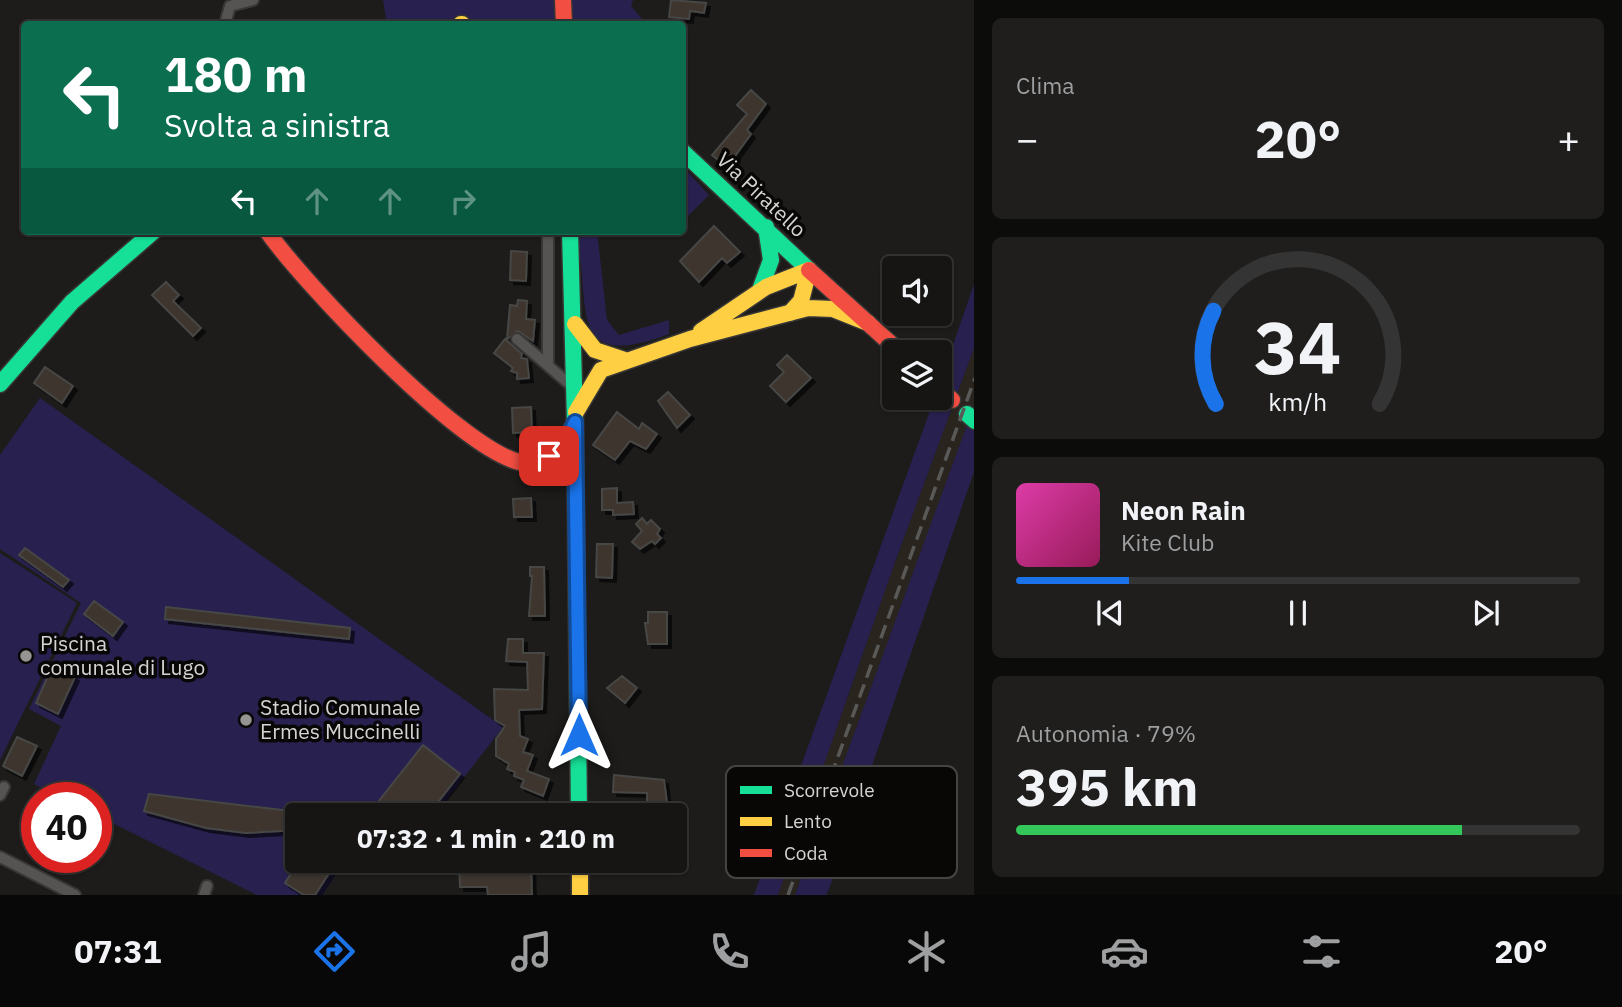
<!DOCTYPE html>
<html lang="it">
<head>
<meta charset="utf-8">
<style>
  body { margin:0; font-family:"IBM Plex Sans",sans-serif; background:#1f1e1d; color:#f1f3f6; height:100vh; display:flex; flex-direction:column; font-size:26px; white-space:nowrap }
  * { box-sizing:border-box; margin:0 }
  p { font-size:23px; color:#9e9fa0 }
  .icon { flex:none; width:38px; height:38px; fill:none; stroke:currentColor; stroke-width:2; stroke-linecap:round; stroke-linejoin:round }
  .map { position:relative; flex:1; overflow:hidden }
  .side { display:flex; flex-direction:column; gap:18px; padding:18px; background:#0c0c0b; width:648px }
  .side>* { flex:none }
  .top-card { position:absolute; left:21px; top:21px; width:665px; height:214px; border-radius:7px; box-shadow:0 2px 5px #0004,0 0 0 2px #353434; background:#0b6e4f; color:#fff; overflow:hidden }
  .tools { position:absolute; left:882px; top:256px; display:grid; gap:14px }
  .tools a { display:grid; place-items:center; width:70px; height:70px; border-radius:7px; background:#161514; box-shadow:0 2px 5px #0004,0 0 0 2px #353434; font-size:35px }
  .speed { position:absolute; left:21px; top:782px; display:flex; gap:14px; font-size:35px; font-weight:700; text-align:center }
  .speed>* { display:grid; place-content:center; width:91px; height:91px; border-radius:50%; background:#161514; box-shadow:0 2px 5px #0004,0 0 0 2px #353434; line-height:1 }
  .speed .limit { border:10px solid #d22; background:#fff; color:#111 }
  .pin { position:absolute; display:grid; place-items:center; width:60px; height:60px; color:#fff; margin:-30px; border-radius:14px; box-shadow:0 4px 10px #0006 }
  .me { position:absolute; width:77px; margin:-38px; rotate:0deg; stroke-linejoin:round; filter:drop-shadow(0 0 5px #0008) }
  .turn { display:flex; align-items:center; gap:24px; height:147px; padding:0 28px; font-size:32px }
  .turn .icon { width:91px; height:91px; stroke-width:2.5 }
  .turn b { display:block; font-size:49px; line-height:60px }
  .lanes { display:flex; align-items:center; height:66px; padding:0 28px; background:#0003; justify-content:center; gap:35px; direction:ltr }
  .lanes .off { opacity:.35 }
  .big { font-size:52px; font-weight:800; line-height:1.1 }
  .side .widget { flex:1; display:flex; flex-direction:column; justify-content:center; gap:10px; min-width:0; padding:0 24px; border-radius:10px; background:#1f1e1d }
  .side .dial { align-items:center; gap:0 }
  .dial svg { height:182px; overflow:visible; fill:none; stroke:#353434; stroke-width:7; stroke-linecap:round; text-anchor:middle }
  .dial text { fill:#f1f3f6; stroke:none }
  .song { display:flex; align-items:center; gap:21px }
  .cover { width:84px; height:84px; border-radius:10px; background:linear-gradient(135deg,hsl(320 70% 55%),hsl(330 70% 35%)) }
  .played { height:7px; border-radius:4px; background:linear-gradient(90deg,#1a73e8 20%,#353434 20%) }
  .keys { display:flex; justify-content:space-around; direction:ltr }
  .heat { display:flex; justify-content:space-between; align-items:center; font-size:38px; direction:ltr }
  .charge { height:10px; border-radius:5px; background:linear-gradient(90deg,#34c759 79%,#353434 0) }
  .trip { position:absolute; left:285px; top:803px; width:402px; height:70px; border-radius:7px; background:#161514; box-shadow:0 2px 5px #0004,0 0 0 2px #353434; font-weight:800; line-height:70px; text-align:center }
  .dock { display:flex; height:112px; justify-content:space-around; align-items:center; background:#090808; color:#9e9fa0 }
  .dock .icon { width:49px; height:49px }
  .dock .on { color:#1a73e8 }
  .dock b { font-size:32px; color:#f1f3f6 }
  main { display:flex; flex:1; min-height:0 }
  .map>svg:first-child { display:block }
</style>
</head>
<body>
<main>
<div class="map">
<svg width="975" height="895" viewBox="0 0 975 895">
  <defs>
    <filter id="shadow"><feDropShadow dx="4" dy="4" stdDeviation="0" flood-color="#0009"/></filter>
  </defs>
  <rect width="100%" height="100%" fill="#1d1c1b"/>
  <!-- built -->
  <path fill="#29241e" d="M974,348v58l-12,36 -167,453h-17l116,-330z"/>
  <!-- green -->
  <path fill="#28204f" d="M383,0h250l-2,6 15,18h-259z
    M683,167l26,28 -26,26z
    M575,231h22l10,89 12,15 50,-15v14c-108,41 -75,-35 -94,-103z
    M974,284v64l-80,217 -116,330h-24l181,-498h5v-14z
    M40,398l463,329 -68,88 -137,1v45h46l-21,34h-66l-161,-80v-17h-35l-27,-14 27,-58 -32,-17 52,-106 -81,-54v-94z
    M974,406v66l-145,417 -3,6h-31z
    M0,553l77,50 -77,157z"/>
  <!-- building -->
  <path fill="#3d362d" stroke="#474645" stroke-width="2" filter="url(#shadow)" d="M671,0l35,3 -2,10 -14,-2 -1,8 -20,-2z
    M751,90l15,14 -19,26 4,4 -24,33 -15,-12 35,-41 -10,-9z
    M714,226l26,26 -13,11 -5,-5 -23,24 -19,-21z
    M511,251l16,1 -1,29 -16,-1z
    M166,282l13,13 -6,6 28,27 -8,8 -41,-41z
    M518,300l9,1 -1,18 9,1 -2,21 -15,-10 -11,8 3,-34 7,1z
    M505,339l17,15 -1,4 6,1 2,19 -12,1v-6l-6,-2 2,-3 -19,-15z
    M787,355l24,23 -25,24 -16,-16 14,-14 -7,-7z
    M45,367l28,19 -11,17 -28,-20z
    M668,392l22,23 -13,13 -19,-27z
    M531,407l1,25 -19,1 -1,-25z
    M617,412l22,17 3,-6 15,11 -11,15 -16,-8 -15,19 -22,-15z
    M617,488v15l16,-1 1,12 -21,1v-5h-11v-21z
    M531,498l1,19h-18l-1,-18z
    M642,518l5,6 4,-4 9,9 -3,5 4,4 -6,6 -3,-3 -12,8 -8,-7 10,-11 -6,-7z
    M597,544h16l-1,34 -16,-1z
    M25,548l44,32 -6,7 -44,-32z
    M530,567h14l1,49h-16l3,-40h-2z
    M94,601l29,21 -10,14 -29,-22z
    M166,607l184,21 -1,11 -184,-20z
    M648,612h19v32h-19l-3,-21h3z
    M508,639h15v14h21l-2,56 -23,1 1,26 8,3 -5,13 10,3 -6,16 22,8 -6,17 -22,-9 3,-7 -10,-4 1,-4 -8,-3 2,-5 -13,-8v-17l9,-13 -10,-6 -1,-31 34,1 -1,-28 -21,-1z
    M52,667l23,10 -17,37 -22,-11z
    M622,676l15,12 -12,15 -18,-15z
    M17,737l20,9 -15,30 -19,-10z
    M423,745l37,29 -33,42h-50l-6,-5z
    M614,775l50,5 3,23 -20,-1v-9l-34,-1z
    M149,794l149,18v18l-52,3 -40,-5 -62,-17z
    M299,861h25l9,6 -18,28h-11l-19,-12z
    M459,861h72l1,34h-44l-1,-8h-27z"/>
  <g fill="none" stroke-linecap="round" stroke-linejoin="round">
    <!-- street casing -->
    <g stroke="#383736" stroke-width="14">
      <path id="street" d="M225,24l5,-18 23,-6
        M548,231v134
        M517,339l57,49
        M0,795l4,-8
        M0,857l75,38
        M204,895l3,-9"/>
    </g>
    <!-- fast casing -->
    <g stroke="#383736" stroke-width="19">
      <path id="fast" d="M682,151l127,119
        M760,290l11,-30 -5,-33
        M0,384l72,-82 82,-71
        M967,414l8,7
        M575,423l4,393
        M565,440l10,-17 -5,-192"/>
    </g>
    <!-- slow casing -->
    <g stroke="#383736" stroke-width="19">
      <path id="slow" d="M461,24h1
        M790,313l11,-12 8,-31
        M575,324l20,26 30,10
        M701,331l65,-44 43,-17
        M576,412l25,-42 89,-31 118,-31 25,1 35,14
        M580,861v34"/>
    </g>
    <!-- jam casing -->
    <g stroke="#383736" stroke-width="19">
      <path id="jam" d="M563,0l1,24
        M267,231c38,54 192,216 252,231 19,5 35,-8 46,-22
        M809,270l91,82
        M940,389l12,11"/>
    </g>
    <!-- street -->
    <use href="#street" stroke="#555453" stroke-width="10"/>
    <!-- fast -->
    <use href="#fast" stroke="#16e098" stroke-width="16"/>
    <!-- slow -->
    <use href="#slow" stroke="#ffcf43" stroke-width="16"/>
    <!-- jam -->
    <use href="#jam" stroke="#f24e42" stroke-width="16"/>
    <!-- rail -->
    <path stroke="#595958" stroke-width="3.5" stroke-dasharray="14 7" stroke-linecap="butt" d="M788,895l187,-517"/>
  </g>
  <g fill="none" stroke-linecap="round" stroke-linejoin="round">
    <!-- route casing -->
    <g stroke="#114b97" stroke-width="18">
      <path id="route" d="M549,456l17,-13 9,-21 4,313"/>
    </g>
    <!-- route -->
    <use href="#route" stroke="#1a73e8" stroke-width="12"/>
  </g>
  <!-- markers -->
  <g fill="#959492" stroke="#080706" stroke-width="2.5">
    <circle cx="26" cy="656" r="7"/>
    <circle cx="246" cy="720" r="7"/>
  </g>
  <g text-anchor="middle" stroke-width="7" stroke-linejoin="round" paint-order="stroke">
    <!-- street labels -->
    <g font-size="21" fill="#d5d4d2" stroke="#080706">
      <text transform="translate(761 195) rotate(43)" y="7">Via Piratello</text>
    </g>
    <!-- poi labels -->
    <g font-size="21" fill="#d5d4d2" stroke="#080706" text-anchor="start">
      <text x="40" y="651">Piscina<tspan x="40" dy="24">comunale di Lugo</tspan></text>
      <text x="260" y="715">Stadio Comunale<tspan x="260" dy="24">Ermes Muccinelli</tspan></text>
    </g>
  </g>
  <!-- legend -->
  <rect x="726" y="766" width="231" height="112" rx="10" fill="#080706" stroke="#464443" stroke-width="2"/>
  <rect x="740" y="786" width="32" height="8" fill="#16e098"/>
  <rect x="740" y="817" width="32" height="9" fill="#ffcf43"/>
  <rect x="740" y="849" width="32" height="8" fill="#f24e42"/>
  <g font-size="19" fill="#d5d4d2">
    <text x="784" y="797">Scorrevole</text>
    <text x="784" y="828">Lento</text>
    <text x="784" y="860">Coda</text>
  </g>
</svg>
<div class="tools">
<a><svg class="icon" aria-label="sound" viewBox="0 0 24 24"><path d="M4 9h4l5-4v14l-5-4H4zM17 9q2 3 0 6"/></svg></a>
<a><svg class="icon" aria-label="layers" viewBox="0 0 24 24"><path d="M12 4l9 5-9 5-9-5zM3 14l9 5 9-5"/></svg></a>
</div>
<div class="speed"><div class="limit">40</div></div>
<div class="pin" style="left:549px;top:456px;background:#d93025"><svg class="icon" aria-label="arrive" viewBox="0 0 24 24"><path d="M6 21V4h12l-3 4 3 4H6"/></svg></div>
<svg class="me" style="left:579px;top:735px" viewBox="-20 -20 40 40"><path d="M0-17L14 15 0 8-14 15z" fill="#1a73e8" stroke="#fff" stroke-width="4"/></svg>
<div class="trip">07:32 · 1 min · 210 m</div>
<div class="top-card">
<div class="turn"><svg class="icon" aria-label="left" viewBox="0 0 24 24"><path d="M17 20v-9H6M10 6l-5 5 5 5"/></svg><div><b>180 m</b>Svolta a sinistra</div></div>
<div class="lanes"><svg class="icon" aria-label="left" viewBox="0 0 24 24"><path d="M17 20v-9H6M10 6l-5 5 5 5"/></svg><svg class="icon off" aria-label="ahead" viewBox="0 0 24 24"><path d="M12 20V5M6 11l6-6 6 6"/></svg><svg class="icon off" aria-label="ahead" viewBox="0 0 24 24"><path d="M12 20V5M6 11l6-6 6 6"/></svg><svg class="icon off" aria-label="right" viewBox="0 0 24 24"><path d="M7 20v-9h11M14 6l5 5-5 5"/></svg></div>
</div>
</div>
<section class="side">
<div class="widget"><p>Clima</p>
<div class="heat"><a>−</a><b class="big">20°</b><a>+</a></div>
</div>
<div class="widget dial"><svg viewBox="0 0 100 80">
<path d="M14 69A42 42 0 1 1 86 69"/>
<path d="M14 69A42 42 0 0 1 13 28" stroke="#1a73e8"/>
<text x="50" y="56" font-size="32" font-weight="700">34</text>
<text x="50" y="72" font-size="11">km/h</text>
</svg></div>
<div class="widget">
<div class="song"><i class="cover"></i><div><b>Neon Rain</b><p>Kite Club</p></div></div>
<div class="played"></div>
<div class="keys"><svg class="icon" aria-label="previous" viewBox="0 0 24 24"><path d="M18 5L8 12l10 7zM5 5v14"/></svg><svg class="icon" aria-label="pause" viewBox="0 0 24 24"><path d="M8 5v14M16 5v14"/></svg><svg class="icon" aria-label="next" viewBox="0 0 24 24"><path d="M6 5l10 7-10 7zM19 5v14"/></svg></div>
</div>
<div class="widget"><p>Autonomia · 79%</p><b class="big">395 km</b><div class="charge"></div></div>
</section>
</main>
<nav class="dock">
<b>07:31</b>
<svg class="icon on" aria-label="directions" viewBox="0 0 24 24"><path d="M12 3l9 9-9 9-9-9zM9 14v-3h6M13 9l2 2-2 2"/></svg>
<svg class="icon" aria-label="music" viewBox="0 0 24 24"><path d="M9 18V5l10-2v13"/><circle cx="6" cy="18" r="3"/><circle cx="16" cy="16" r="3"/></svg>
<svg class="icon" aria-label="phone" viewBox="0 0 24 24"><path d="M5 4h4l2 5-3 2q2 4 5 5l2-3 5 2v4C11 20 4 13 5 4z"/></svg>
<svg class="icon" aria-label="climate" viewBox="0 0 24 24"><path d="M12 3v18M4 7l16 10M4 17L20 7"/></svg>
<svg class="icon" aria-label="car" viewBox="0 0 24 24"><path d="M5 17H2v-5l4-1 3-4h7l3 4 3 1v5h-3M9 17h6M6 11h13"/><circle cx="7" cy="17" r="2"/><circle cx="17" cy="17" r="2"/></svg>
<svg class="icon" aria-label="filters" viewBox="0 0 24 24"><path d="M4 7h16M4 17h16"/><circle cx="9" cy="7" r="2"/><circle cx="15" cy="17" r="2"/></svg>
<b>20°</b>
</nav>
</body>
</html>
